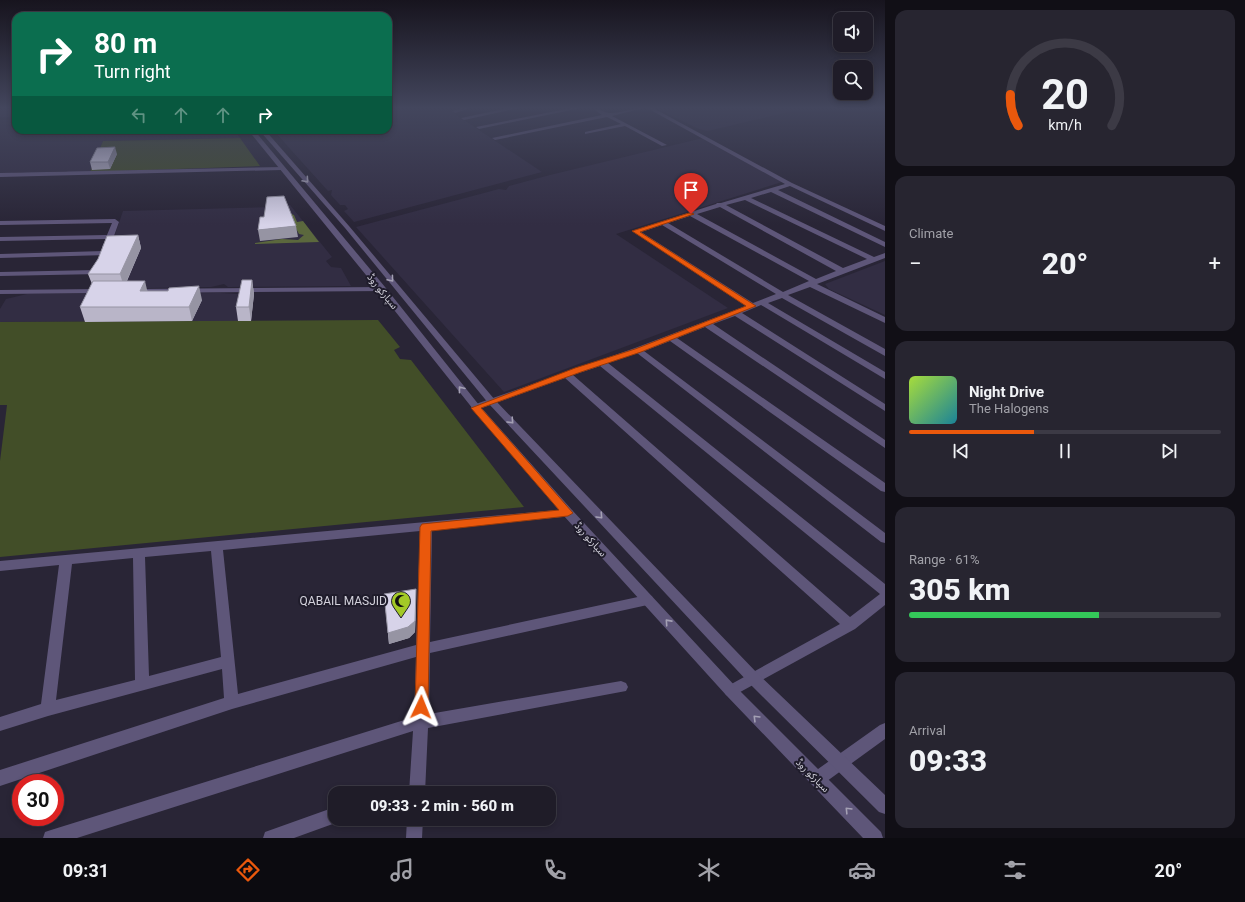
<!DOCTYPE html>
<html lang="en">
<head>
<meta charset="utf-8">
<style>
  body { margin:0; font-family:Roboto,"Noto Sans Arabic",sans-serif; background:#272530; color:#f1f3f6; height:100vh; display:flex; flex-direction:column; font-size:15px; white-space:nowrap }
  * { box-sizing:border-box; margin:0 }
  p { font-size:13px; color:#a1a1a8 }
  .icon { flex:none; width:22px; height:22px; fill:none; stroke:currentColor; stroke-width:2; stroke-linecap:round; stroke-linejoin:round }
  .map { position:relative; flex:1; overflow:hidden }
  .drawer { display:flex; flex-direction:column; gap:10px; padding:10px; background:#110f16; width:360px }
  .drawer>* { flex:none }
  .top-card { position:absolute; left:12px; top:12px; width:380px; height:122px; border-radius:12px; box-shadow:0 2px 6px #0003,0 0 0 1px #3c3a45; background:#0b6e4f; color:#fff; overflow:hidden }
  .fabs { position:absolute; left:833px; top:12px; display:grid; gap:8px }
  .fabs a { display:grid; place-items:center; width:40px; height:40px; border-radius:8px; background:#1f1c28; box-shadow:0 2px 6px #0003,0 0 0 1px #3c3a45; font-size:20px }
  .speed { position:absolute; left:12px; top:774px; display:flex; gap:8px; font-size:20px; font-weight:700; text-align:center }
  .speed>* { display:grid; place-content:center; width:52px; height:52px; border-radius:50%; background:#1f1c28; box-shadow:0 2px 6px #0003,0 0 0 1px #3c3a45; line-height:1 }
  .speed .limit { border:6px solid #d22; background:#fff; color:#111 }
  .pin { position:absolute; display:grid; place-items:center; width:34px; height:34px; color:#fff; margin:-41px -17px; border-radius:50% 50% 50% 0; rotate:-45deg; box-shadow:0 0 4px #0007 }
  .pin .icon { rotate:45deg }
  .me { position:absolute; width:44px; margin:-22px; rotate:2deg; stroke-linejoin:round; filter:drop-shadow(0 0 3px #0008) }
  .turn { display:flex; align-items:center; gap:14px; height:84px; padding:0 16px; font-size:18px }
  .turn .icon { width:52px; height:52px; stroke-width:2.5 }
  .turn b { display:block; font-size:28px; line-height:34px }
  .lanes { display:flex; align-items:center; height:38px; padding:0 16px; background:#0003; justify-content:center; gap:20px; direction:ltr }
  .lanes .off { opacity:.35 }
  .big { font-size:30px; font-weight:800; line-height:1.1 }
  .drawer .tile { flex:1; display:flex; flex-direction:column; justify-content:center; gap:6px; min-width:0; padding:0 14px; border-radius:12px; background:#272530 }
  .drawer .dial { align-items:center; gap:0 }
  .dial svg { height:104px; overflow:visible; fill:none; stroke:#3c3a45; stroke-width:7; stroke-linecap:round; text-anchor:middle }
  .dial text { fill:#f1f3f6; stroke:none }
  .song { display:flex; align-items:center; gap:12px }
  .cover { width:48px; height:48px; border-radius:6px; background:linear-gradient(135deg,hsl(80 70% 55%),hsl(190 70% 35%)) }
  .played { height:4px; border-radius:2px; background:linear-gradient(90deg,#ea580c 40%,#3c3a45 40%) }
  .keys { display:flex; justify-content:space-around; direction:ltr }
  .heat { display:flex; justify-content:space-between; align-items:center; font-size:22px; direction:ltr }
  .charge { height:6px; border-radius:3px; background:linear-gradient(90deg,#34c759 61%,#3c3a45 0) }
  .trip { position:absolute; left:328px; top:786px; width:228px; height:40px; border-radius:12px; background:#1f1c28; box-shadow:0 2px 6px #0003,0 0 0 1px #3c3a45; font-weight:800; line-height:40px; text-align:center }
  .menu { display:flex; height:64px; justify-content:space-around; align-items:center; background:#0c0b10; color:#a1a1a8 }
  .menu .icon { width:28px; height:28px }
  .menu .selected { color:#ea580c }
  .menu b { font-size:18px; color:#f1f3f6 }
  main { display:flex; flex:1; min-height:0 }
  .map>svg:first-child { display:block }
</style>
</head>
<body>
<main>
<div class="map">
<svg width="885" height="838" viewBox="0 0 885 838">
  <rect width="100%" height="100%" fill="#292536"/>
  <!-- built -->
  <path fill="#322d43" d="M0,108h16v9h-16z
    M394,108h52l96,64 -188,50 -10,-11 4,-2 -3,-4h-5l-9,-10 1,-5 -4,1 -54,-60 114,-1v-21z
    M656,108h150l-98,23 -9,-2z
    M0,120h16v10h218l6,8 -137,3 -13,31h-22l-2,-1 -35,2 -9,-1 -22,2z
    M703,138l79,44 -166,52 112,74 -224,84 -148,-165 143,-38 7,1 3,-4 41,-11z
    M276,205h14l42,52 -6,4 5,6 10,1 10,18 -123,1 -4,-3 -13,3 -120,2 19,-40 13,-38 152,-4z
    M885,261v54l-56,-26 -4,-5z
    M242,292h12l-3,29 -251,1v-13l6,-10 21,-5 194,-1 16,1z"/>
  <!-- green -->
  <path fill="#424e28" d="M240,138l20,28 -170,6 13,-31z
    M378,320l22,27 -6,3 6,9 11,1 113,147 -524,50v-96l7,-56h-7v-83z"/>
  <!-- forest -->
  <path fill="#5b683d" d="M287,212l7,3 3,7 6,-1 16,21 -64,2v-1l27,-4 16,1 6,-5 -5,-1z"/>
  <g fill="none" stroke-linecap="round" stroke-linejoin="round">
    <!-- minor -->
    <path fill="#5e5679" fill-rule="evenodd" d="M388,108h3l-2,2z
      M461,108h10l-16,5 -3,-2z
      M508,108h11l-55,12 -3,-2z
      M571,108h10l-102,21 -3,-2z
      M592,108c7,0 12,5 18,5 11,0 22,-5 34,-5l-32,8 55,29 -5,1 -37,-20 -40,8v-2l36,-8 -14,-7 -112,23 -3,-2 110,-23z
      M647,108h6l139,75 93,43v5l-2,-1 -93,-44 -12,4 107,52v5l-114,-55 -20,6 123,59 11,-4v5l-68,26 68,33v6l-75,-36 -22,8 97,54v7l-103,-58 -14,5 117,69v7l-124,-74 -19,8 143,91v7l-150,-95 -22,8 172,116v8l-180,-121 -28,11 208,145v9l-4,-1 -211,-150 -26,10 241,182v10l-4,-1 -244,-189 -29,10 277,221v21l-30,24 -124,68 -5,-2 -2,-4 2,-4 114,-63 -275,-246 -86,31h-6l-2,-2 2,-2 162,-57 111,-42 -114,-75 84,-27 1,-1h4l64,-19zM745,200l122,59 -24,9 -117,-63zM720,207l116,64 -20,8 -119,-65zM690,216l119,65 -26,11 -115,-69zM662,225l114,69 -23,9 -112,-71zM600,366l280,228 -30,23 -277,-242z
      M266,130h10l-12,4 -3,-2z
      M283,167v2l-2,1 -281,7v-4z
      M115,219l4,3 -9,25 -4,2 -4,-2 4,-8 -106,2v-4l107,-2 5,-12 -112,2v-4z
      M104,251h3v4l-107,3v-4z
      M96,270h3v4l-99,2v-4z
      M382,287l4,2 -1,2 -251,2 -4,-2 4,-2z
      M100,289l4,2 -1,2 -103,1v-4z
      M568,509l4,1 2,3 -2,3 -140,14 -2,112 217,-47 5,1 1,4 -1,4 -222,49 -1,61 192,-33 5,2 2,4 -2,4 -198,37 -3,65h-16l4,-62 -336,107h-34l2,-6 6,-2 363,-113 2,-60 -184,52 -232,77v-16l224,-72 -2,-29 -174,47 -48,15v-14l41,-13 18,-139 -59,6v-10zM420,531l-4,114 -178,49 -15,-144zM211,551l10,106 -72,19 -4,-119zM133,558l2,122 -79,20 16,-136z
      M885,723v16l-62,45 -6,3 -6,-3 -2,-5 2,-5 69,-49z
      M335,807v12h7l-1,2 -47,17h-31l2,-6z
      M407,819h16l-1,19h-16z"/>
    <!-- tertiary -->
    <path fill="#5e5679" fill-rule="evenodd" d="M248,130h6l131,157 94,118 93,105 164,177 145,145 2,6h-20l-137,-143 -162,-179 -91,-107 -94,-118z
      M259,130h6l84,96 146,174 264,275 126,120v19l-6,-2 -130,-129 -260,-279 -144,-176z"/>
  </g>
  <!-- wall -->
  <path fill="#b9b5c8" d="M117,154l-7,15 -18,1 -2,-8z
    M138,235l3,13 -14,33 21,10 54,9 -10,21 -107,1 -5,-15 12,-23 -4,-10z
    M252,280l2,14 -3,27h-13l-2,-14z
    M384,594l32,6 -1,32 -6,6 -20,6z"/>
  <!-- shaded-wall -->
  <path fill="#9694a3" d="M115,147l2,7 -7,15 -2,-7z
    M296,226l2,11 -38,4 -2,-11z
    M138,235l3,13 -17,39 -4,-13z
    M252,280l2,14 -3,27 -2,-14z
    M145,281l3,13 -8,-3z
    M199,286l3,14 -10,21 -3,-14z
    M416,589v11l-1,32 -6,6 -20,6 -1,-11z"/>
  <!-- building -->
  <path fill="#d7d3e9" stroke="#9694a3" d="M115,147l-7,15h-18l7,-14z
    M284,196l12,30 -38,4 2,-13h4l3,-20z
    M138,235l-18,39h-32l10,-15 9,-23z
    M242,280h10l-3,27h-13z
    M93,281h52l-5,10h28l1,-3 30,-2 -10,21h-109z
    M416,589l-1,32 -7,6 -20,6 -4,-39z"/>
  <!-- one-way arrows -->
  <defs><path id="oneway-chevron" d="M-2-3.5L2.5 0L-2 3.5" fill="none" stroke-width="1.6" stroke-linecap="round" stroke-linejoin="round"/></defs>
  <g stroke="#a4a0b4">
    <use href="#oneway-chevron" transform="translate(306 180) rotate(49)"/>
    <use href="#oneway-chevron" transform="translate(391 279) rotate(50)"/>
    <use href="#oneway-chevron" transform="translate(461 389) rotate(-128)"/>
    <use href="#oneway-chevron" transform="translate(511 421) rotate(47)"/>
    <use href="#oneway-chevron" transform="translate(600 516) rotate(47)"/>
    <use href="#oneway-chevron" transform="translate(668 622) rotate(-132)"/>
    <use href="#oneway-chevron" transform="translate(756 718) rotate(-135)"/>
    <use href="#oneway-chevron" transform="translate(848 810) rotate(-134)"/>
  </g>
  <!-- sky -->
  <linearGradient id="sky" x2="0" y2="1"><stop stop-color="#17141e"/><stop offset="0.48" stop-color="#43465d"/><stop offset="1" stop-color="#43465d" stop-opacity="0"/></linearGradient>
  <rect width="885" height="225" fill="url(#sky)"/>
  <!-- route -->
  <path fill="#ea580c" stroke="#983908" d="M689,213l5,1 -54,18 116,74 -115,46 -60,20 -100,36 92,105 -5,3 -137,15 -3,176 -2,5 -5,1 -5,-1 -1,-5 5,-180 2,-3 137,-14 -88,-102 104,-40 60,-19 111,-43 -114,-75z"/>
  <!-- icons -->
  <defs>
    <g id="mosque-pin" transform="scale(1)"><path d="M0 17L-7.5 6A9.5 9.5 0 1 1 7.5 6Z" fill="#a3c927" stroke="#1f1c2b"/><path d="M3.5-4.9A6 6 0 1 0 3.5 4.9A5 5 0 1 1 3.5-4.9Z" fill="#111"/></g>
  </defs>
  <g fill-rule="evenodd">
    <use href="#mosque-pin" x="401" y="601"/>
  </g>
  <g text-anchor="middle" stroke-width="4" stroke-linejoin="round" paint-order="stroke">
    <!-- street labels -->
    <g font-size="10" fill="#d3d2dc" stroke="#1f1c2b">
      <text transform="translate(383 291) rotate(51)" y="4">سپارکو روڈ</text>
      <text transform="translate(591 539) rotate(48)" y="4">سپارکو روڈ</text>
      <text transform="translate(813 775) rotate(45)" y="4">سپارکو روڈ</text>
    </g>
    <!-- near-poi labels -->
    <g font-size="12" fill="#d3d2dc" stroke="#1f1c2b" text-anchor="end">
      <text x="387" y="605">QABAIL MASJID</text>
    </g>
  </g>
</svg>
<div class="fabs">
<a><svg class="icon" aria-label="sound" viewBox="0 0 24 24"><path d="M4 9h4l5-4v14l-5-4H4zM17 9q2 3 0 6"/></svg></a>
<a><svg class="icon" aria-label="search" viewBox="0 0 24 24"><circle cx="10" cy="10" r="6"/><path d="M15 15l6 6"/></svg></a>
</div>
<div class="speed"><div class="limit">30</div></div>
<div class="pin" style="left:691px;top:214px;background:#d93025"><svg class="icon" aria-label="arrive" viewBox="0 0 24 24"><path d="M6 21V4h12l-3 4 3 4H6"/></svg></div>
<svg class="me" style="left:421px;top:707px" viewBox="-20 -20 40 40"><path d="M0-17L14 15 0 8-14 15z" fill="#ea580c" stroke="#fff" stroke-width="4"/></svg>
<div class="trip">09:33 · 2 min · 560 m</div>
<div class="top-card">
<div class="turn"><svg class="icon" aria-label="right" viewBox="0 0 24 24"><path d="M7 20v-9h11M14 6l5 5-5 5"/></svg><div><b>80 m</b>Turn right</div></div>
<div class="lanes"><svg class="icon off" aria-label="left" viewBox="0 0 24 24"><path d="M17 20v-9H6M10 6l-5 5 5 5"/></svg><svg class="icon off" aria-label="ahead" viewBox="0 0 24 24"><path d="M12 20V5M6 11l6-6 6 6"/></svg><svg class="icon off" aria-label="ahead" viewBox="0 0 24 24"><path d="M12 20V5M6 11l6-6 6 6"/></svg><svg class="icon" aria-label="right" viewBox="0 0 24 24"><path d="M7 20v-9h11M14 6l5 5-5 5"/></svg></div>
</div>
</div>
<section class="drawer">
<div class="tile dial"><svg viewBox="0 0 100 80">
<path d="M14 69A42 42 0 1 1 86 69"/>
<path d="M14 69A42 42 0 0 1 8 45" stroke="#ea580c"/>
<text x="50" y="56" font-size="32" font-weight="700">20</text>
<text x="50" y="72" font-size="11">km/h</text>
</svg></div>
<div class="tile"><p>Climate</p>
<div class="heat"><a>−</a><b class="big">20°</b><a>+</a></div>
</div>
<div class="tile">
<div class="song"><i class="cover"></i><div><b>Night Drive</b><p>The Halogens</p></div></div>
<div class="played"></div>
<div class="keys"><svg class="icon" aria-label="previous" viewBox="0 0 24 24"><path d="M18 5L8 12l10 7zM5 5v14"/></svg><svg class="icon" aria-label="pause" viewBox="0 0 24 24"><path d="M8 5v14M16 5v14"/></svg><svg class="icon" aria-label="next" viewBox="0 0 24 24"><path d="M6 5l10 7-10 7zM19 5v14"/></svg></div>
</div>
<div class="tile"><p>Range · 61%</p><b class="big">305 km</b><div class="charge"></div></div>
<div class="tile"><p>Arrival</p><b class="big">09:33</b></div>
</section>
</main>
<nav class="menu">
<b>09:31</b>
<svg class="icon selected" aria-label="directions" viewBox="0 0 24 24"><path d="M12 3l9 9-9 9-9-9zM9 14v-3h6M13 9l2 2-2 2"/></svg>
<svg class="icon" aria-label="music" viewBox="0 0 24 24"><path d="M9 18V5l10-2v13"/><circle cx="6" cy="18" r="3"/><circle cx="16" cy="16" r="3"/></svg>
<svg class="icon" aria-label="phone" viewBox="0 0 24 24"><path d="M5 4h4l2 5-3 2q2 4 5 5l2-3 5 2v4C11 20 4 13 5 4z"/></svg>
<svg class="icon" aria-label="climate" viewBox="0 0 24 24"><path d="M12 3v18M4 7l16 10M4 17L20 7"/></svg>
<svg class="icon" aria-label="car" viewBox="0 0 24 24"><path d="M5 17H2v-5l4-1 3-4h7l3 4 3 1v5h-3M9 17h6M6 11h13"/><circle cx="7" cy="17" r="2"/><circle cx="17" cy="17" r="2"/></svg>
<svg class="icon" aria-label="filters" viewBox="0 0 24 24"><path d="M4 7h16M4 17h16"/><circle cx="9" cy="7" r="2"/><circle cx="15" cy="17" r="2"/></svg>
<b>20°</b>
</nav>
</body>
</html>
